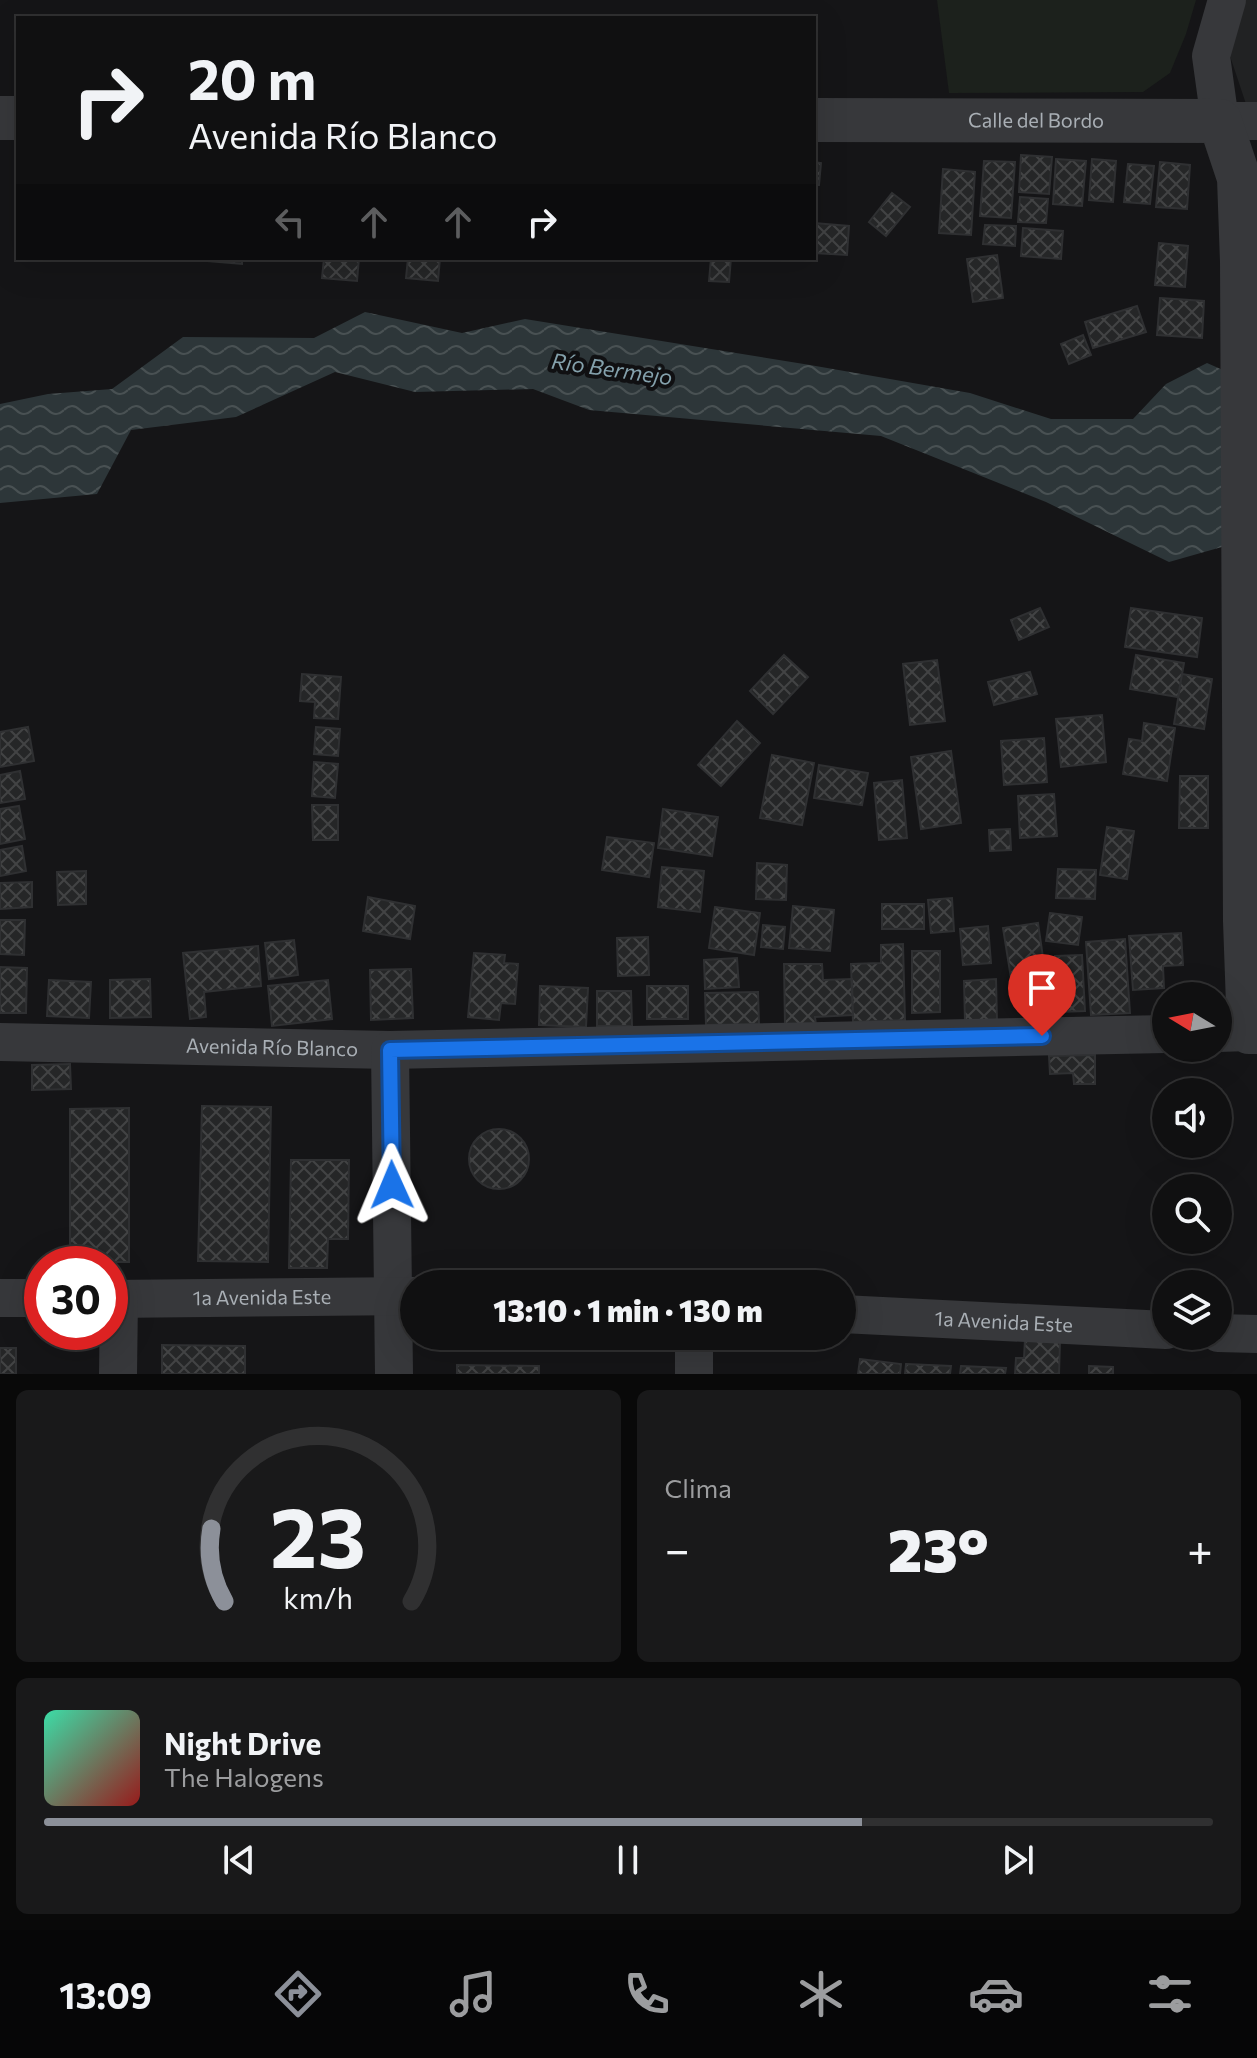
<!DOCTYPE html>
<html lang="es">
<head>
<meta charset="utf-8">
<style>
  body { margin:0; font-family:Commissioner,sans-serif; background:#19191a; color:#f1f3f6; height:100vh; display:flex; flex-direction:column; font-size:30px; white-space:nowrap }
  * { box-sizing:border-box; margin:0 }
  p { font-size:26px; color:#9c9d9f }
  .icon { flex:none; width:44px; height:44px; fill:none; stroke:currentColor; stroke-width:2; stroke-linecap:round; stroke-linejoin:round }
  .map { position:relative; height:1374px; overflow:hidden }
  .sheet { display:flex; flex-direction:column; gap:16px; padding:16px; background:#090909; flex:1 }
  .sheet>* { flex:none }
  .banner { position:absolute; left:16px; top:16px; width:800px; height:244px; border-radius:0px; box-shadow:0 8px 32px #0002,0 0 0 2px #303031; background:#101011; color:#f1f3f6; overflow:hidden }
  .needle { width:52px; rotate:280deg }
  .controls { position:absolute; left:1152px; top:982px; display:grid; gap:16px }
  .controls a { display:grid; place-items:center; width:80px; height:80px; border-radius:50%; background:#101011; box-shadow:0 8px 32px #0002,0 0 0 2px #303031; font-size:40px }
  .speed { position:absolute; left:24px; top:1246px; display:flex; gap:16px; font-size:40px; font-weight:700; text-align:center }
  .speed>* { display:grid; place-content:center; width:104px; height:104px; border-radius:50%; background:#101011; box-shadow:0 8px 32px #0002,0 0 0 2px #303031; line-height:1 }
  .speed .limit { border:12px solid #d22; background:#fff; color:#111 }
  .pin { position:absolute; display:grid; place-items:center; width:68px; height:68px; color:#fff; margin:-82px -34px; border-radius:50% 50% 50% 0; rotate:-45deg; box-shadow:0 0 8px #0007 }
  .pin .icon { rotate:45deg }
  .me { position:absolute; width:88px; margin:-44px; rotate:359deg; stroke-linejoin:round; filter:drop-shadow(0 0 6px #0008) }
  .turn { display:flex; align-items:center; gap:28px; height:168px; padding:0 40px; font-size:36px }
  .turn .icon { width:104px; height:104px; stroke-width:2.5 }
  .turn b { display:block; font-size:56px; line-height:68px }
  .lanes { display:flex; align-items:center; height:76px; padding:0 40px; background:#0003; justify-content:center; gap:40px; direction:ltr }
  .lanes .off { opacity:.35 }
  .big { font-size:60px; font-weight:800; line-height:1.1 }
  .sheet .tile { flex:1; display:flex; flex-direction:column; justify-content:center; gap:12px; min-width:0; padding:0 28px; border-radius:12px; background:#19191a }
  .sheet .dial { align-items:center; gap:0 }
  .dial svg { height:208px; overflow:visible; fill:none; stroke:#303031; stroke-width:7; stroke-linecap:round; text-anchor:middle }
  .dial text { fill:#f1f3f6; stroke:none }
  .song { display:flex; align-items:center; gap:24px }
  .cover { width:96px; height:96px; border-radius:12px; background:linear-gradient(135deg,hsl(160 70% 55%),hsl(0 70% 35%)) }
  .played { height:8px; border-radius:4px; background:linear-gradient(90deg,#8c9099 70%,#303031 70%) }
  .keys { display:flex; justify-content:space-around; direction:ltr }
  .heat { display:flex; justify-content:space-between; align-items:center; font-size:44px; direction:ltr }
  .sheet .tiles { flex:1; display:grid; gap:16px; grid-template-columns:1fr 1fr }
  .tile:last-child { grid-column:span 2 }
  .trip { position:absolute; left:400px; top:1270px; width:456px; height:80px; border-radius:40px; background:#101011; box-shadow:0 8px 32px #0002,0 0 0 2px #303031; font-weight:800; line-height:80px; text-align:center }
  .tabs { display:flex; height:128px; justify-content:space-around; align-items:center; background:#060607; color:#9c9d9f }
  .tabs .icon { width:56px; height:56px }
  .tabs .current { color:#8c9099 }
  .tabs b { font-size:36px; color:#f1f3f6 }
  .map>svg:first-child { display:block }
</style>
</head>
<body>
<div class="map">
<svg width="1257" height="1374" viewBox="0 0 1257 1374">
  <defs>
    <pattern id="water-waves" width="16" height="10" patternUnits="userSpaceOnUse" patternTransform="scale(2)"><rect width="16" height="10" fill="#2d3639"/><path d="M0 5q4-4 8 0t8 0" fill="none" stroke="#495153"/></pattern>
    <pattern id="building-cross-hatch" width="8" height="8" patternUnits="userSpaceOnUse" patternTransform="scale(2)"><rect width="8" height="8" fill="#252627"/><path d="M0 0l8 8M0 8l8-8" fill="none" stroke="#424344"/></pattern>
  </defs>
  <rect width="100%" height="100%" fill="#151517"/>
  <!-- built -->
  <path fill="#212223" d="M1246,0h11v107h-10l-17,-51z"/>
  <!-- pitch -->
  <path fill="#1c211c" d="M937,0h259l-10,34 -16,39 -27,19 -194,1z"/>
  <!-- water -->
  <path fill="url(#water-waves)" d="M365,312l97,21 63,-14 285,46 160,28 81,26h82l33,-35 41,-21 50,22v152l-88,25 -123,-60 -165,-66 -292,-26 -56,-21 -118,3 -80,-20 -99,45 -105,13 -34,64 -97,9v-99l48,-10 64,-5 71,-52 131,1z"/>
  <!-- building -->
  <path fill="url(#building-cross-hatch)" stroke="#2f3032" stroke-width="2" d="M1021,155l31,2 -3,37 -30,-2z
    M1056,159l30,2 -4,45 -29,-2z
    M1092,159l24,2 -3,41 -24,-2z
    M984,161l31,1 -4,56 -31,-2z
    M814,162l7,1 -2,22h-5z
    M1160,162l30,3 -3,44 -31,-2z
    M1128,164l26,2 -4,38 -26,-2z
    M943,169l32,3 -4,63 -32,-2z
    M892,193l18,14 -24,29 -17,-14z
    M1020,197l28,2 -2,24 -28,-1z
    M814,223l35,3 -2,29 -33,-2z
    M985,225l31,1 -1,20 -32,-2z
    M1023,228l40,3 -2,28 -40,-3z
    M1159,243l29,3 -3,41 -30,-2z
    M997,255l6,43 -30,4 -6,-43z
    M208,258h34v6l-34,-3z
    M324,258h35l-2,23 -35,-3z
    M408,258h32l-2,23 -32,-3z
    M711,258h20l-2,24 -20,-1z
    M1160,298l44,3 -2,37 -45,-3z
    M1137,306l9,26 -53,16 -8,-26z
    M1083,335l8,20 -22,9 -8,-20z
    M1040,608l9,19 -30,13 -8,-20z
    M1131,608l71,10 -5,39 -72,-10z
    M784,655l24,22 -35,37 -23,-23z
    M1136,655l48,8 -6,34 -48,-8z
    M937,660l8,61 -35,4 -7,-61z
    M1030,672l7,22 -43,11 -6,-23z
    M302,674l39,3 -3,42 -24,-1 1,-16 -15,-1z
    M1182,674l30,5 -8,50 -30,-5z
    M1102,715l4,47 -45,5 -5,-48z
    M737,721l23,22 -39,43 -23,-21z
    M1144,723l31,5 -8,53 -44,-7 6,-35 13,2z
    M28,727l6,34 -34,6v-35z
    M316,727l24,2 -2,27 -24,-2z
    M1044,738l3,44 -43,3 -3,-44z
    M951,751l10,72 -40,6 -10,-72z
    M772,755l42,8 -12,62 -42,-7z
    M314,762l24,2 -3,34 -23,-2z
    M819,765l49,8 -6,32 -48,-7z
    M20,771l5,28 -25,4v-28z
    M1180,776h28v52h-29z
    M902,780l5,58 -28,2 -5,-57z
    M1054,794l3,42 -37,2 -2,-42z
    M312,805h26v35h-25z
    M19,806l6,33 -25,5v-35z
    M663,809l55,8 -6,39 -54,-8z
    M1107,827l27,4 -7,48 -27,-4z
    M1010,829l1,21 -21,1 -1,-21z
    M607,837l47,6 -5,34 -47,-7z
    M22,846l4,25 -26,5v-26z
    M757,863l30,2 -1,35 -30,-1z
    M662,867l42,4 -4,41 -42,-5z
    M1058,869l38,1 -1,29 -39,-1z
    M86,871v33l-28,1 -1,-33z
    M32,882v25l-32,2v-26z
    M368,897l47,9 -5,33 -47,-8z
    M952,898l2,33 -23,2 -3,-33z
    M882,904h42v25h-42z
    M793,906l41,4 -4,41 -41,-3z
    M715,907l45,6 -6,42 -45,-7z
    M1050,913l32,4 -4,28 -32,-4z
    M0,920h25l-1,35 -24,-1z
    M1038,923l10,69 -34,5 -11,-69z
    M763,925l22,2 -2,22 -22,-2z
    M988,926l3,37 -28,2 -3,-36z
    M1181,933l2,32 -20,1 1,22 -31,2 -4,-54z
    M648,937l1,38 -31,1 -1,-38z
    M1125,939l5,74 -39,2 -5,-73z
    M294,940l4,35 -29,4 -4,-36z
    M903,944l2,76 -52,2 -2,-58 30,-1v-18z
    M258,946l3,40 -57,6 2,25 -16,2 -7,-66z
    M912,951h28v61l-28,1z
    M474,953l31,2 -1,8 14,1 -3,40 -14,-1 -2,17 -31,-3z
    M1082,955l3,56 -27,1 -3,-56z
    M737,958l2,29 -34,2 -1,-29z
    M784,964h38l1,16 29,-1 1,36 -38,2 1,8 -31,1z
    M0,967l27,1 -1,45h-26z
    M411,969l2,49 -42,2 -1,-50z
    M150,979l1,38 -41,1v-38z
    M996,979l1,42 -32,1 -1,-41z
    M49,980l42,2 -2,36 -42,-2z
    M328,980l4,39 -60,7 -4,-40z
    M540,986l48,2 -2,39 -47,-2z
    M647,986h41v33h-41z
    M597,991h34l1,35h-35z
    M758,992l1,32 -53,1 -1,-32z
    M1095,1055v29h-21l-1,-11 -23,1 -1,-18z
    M70,1064l1,25 -39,1v-25z
    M202,1106l69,1 -3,155 -70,-1z
    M129,1108v154h-35l-1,-11h-23v-142z
    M469 1159a30 30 0 1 1 60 0a30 30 0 1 1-60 0Z
    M291,1160h58l-1,79h-20l-1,29h-38z
    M1025,1339l35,2 -1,33h-44l1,-16h8z
    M162,1345l83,1v28h-83z
    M0,1348h16v26h-16z
    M860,1359l41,5 -1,10h-42z
    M906,1364l45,2 -1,8h-45z
    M457,1365l82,1v8h-82z
    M961,1366l45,2 -1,6h-45z
    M1089,1366l24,1v7h-24z"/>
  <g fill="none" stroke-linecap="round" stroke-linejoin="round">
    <!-- minor -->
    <g stroke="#37383b" stroke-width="38">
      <path d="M1227,0l-16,56 9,65h37"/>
      <path d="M1218,1033l31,-1"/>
      <path id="s1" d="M0,1042l390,8 776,-16"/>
      <path d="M390,1050l4,324"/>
      <path d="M0,1298h42"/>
      <path id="s2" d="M110,1299l304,-3"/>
      <path id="s3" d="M842,1314l324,16"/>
      <path d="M1218,1333l39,1"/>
      <path d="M694,1336v38"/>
      <path d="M118,1374l1,-75"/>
    </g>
    <!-- tertiary -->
    <g stroke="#37383b" stroke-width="44">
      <path d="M0,118h18"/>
      <path id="s4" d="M814,120l406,1 19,57 3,84 3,659 4,111h8"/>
    </g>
  </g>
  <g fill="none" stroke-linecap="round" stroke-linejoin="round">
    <!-- route casing -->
    <g stroke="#114b97" stroke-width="20">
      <path id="route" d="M392,1185l-2,-135 652,-14"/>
    </g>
    <!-- route -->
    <use href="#route" stroke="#1a73e8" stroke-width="14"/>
  </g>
  <g text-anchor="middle" stroke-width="8" stroke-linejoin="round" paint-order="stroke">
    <!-- street labels -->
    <g font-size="20" fill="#a9afb5" stroke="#101012">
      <text dy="7" stroke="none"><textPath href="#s4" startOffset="222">Calle del Bordo</textPath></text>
      <text dy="7" stroke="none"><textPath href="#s1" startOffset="272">Avenida Río Blanco</textPath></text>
      <text dy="7" stroke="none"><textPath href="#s2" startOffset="152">1a Avenida Este</textPath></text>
      <text dy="7" stroke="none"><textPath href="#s3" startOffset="162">1a Avenida Este</textPath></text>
    </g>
    <!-- water labels -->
    <g font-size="22" font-style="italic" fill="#84a1ac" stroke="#101012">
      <text transform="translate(612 369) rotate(8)" y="8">Río Bermejo</text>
    </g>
  </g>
</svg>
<div class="controls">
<a><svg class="needle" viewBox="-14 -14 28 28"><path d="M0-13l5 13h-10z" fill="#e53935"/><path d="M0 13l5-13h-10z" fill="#9c9d9f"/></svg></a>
<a><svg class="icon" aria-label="sound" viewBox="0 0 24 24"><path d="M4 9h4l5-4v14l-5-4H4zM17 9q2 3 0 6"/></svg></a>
<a><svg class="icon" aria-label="search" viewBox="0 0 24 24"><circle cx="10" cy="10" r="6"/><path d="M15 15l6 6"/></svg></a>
<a><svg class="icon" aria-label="layers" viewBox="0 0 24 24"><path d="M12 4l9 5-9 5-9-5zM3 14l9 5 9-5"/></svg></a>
</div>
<div class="speed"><div class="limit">30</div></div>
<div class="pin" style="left:1042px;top:1036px;background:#d93025"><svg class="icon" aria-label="arrive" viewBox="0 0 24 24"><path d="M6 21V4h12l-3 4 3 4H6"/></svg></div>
<svg class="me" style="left:392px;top:1185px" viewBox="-20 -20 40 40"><path d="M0-17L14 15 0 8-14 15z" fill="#1a73e8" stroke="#fff" stroke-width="4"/></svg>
<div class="trip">13:10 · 1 min · 130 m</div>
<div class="banner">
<div class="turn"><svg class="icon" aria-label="right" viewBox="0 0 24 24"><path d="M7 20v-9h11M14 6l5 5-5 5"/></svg><div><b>20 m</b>Avenida Río Blanco</div></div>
<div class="lanes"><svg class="icon off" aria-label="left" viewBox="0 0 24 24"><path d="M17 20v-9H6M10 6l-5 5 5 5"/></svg><svg class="icon off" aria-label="ahead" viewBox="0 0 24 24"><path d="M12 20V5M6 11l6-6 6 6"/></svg><svg class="icon off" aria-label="ahead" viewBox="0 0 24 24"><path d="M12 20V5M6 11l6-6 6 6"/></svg><svg class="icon" aria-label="right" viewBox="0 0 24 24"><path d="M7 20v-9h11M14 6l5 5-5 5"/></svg></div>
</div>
</div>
<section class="sheet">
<div class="tiles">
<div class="tile dial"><svg viewBox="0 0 100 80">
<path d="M14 69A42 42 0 1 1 86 69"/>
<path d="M14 69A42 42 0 0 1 9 41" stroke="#8c9099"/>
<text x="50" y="56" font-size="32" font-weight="700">23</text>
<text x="50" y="72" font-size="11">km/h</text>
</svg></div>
<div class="tile"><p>Clima</p>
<div class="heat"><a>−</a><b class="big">23°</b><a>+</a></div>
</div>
<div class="tile">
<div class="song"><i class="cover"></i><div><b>Night Drive</b><p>The Halogens</p></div></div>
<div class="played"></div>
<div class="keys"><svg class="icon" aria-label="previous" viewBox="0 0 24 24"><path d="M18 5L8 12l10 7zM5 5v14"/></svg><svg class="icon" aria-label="pause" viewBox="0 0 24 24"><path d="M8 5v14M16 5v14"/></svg><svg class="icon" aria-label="next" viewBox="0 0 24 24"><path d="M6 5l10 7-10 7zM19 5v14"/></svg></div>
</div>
</div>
</section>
<nav class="tabs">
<b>13:09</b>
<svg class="icon current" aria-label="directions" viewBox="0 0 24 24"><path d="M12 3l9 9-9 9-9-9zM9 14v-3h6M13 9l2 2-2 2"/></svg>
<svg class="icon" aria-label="music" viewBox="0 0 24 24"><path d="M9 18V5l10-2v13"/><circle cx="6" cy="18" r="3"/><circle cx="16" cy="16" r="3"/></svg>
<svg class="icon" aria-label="phone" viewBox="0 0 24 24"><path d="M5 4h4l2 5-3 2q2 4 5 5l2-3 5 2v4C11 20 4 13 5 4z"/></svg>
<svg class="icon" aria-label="climate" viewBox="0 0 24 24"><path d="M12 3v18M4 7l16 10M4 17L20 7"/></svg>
<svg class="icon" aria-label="car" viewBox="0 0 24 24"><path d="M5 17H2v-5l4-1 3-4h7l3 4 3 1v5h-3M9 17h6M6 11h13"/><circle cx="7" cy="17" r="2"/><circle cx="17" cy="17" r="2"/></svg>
<svg class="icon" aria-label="filters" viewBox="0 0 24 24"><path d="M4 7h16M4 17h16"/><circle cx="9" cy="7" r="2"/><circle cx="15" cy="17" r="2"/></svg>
</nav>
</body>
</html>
